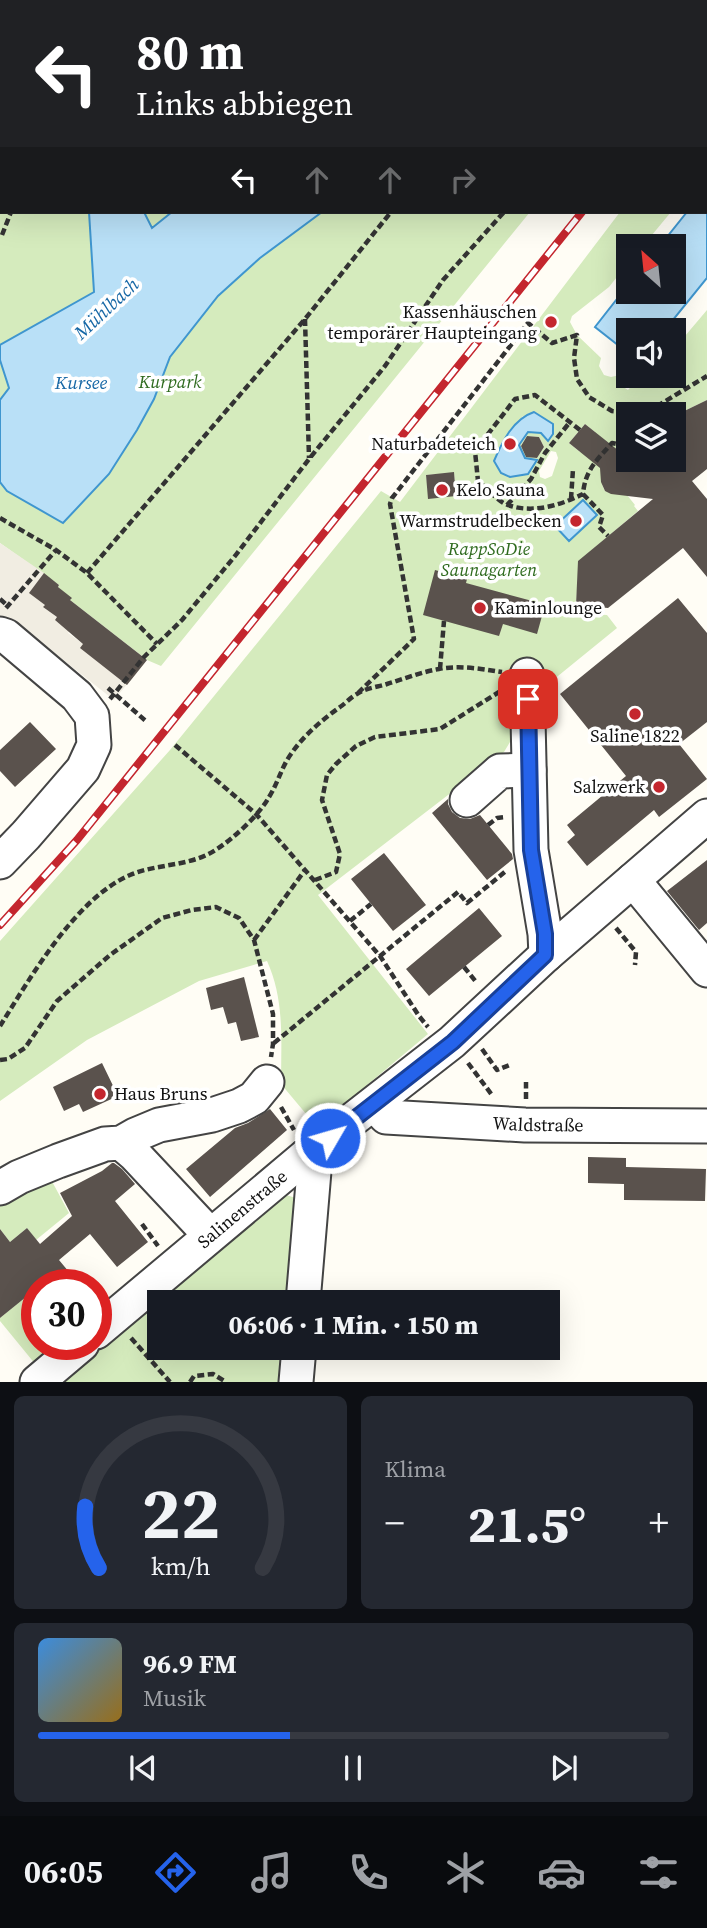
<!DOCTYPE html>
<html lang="de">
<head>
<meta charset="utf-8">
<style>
  body { margin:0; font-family:"Source Serif 4",serif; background:#242831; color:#f1f3f6; height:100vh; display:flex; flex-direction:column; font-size:26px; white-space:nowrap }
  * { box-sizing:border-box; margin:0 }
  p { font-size:23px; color:#9ea1a6 }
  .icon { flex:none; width:38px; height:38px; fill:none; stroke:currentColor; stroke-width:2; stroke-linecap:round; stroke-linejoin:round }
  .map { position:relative; height:1382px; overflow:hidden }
  .panel { display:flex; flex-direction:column; gap:14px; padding:14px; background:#0d0f14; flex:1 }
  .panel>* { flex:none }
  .banner { position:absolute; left:0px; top:0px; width:707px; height:214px; box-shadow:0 7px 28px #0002; background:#202124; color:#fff; overflow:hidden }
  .needle { width:46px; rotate:333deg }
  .controls { position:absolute; left:616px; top:234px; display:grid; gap:14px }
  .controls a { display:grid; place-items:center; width:70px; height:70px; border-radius:0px; background:#171b24; box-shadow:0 7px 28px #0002; font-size:35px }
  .speed { position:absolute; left:21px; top:1269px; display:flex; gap:14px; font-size:35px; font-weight:700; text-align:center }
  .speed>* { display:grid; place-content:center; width:91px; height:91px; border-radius:50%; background:#171b24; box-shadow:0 7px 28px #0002; line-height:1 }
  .speed .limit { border:10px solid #d22; background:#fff; color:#111 }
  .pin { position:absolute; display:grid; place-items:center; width:60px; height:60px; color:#fff; margin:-30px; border-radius:14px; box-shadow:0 4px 10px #0006 }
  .me { position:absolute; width:77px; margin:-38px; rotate:52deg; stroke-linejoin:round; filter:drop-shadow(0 0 5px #0008) }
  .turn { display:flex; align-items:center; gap:24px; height:147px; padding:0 21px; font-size:32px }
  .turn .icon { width:91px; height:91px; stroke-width:2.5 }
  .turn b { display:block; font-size:49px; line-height:60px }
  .lanes { display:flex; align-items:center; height:66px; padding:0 21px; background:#0003; justify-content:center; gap:35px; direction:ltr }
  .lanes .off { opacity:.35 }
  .big { font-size:52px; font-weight:800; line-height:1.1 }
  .panel .tile { flex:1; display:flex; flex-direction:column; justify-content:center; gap:10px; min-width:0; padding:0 24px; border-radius:10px; background:#242831 }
  .panel .dial { align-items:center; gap:0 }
  .dial svg { height:182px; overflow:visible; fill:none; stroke:#363941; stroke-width:7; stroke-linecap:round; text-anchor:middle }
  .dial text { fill:#f1f3f6; stroke:none }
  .song { display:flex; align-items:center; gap:21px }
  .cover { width:84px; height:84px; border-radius:10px; background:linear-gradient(135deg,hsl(210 70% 55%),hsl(40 70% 35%)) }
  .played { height:7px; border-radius:4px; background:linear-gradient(90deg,#2563eb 40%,#363941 40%) }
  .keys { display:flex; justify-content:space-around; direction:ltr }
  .heat { display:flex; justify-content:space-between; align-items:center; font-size:38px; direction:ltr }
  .panel .tiles { flex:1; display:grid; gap:14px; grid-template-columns:1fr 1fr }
  .tile:last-child { grid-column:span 2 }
  .trip { position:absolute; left:147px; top:1290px; width:413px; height:70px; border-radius:0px; background:#171b24; box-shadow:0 7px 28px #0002; font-weight:800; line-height:70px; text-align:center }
  .tabs { display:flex; height:112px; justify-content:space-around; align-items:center; background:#090b0e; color:#9ea1a6 }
  .tabs .icon { width:49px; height:49px }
  .tabs .selected { color:#2563eb }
  .tabs b { font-size:32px; color:#f1f3f6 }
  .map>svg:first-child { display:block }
</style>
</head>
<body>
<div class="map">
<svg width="707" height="1382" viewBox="0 0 707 1382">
  <rect width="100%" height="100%" fill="#fffdf5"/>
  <!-- green -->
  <path fill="#d5ebbd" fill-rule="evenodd" d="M154,0h549l-2,2h-550z
    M2,89v123h528l-369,454 -14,-6 -77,-60 -12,-13 1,-2 -59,-42v-453z
    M620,212h51l-29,35h-14v16l-19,24 -37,29 -2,6 7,13 24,23 -2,8 5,9 7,2 13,-3 -7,9 11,7 9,-10 6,4 7,-8h24v-27l33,-39v90l-33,16v-1h-46v30c-13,12 -34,26 -23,46l22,4 8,10 -1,1 4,5 -59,50 -3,44 -7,8 38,2 10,13 -75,61 -38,63 -186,143 110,139 -111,93 -36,-43c0,-41 4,-84 -14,-123l-68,20 -112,59 -87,61v-160l170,-191 211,-259 19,11zM523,416l25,24 -7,-7 -13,-2 -9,14 6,13 11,2 -42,1 7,-18zM585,424l10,8 -15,20 -11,-9zM527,436l12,1 5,10 -7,11 -11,-2 -5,-10zM551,451l5,1 2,6 -6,18 -7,3 -5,-2 -1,-6zM454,473l2,22 -27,3 -3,-23z
    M48,1174l21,39 -33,27 -9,-12 -17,14 -10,-13v-31z
    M286,1195l10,3 -4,104h-133v46h129l-3,34h-228l59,-48 162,-137z
    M27,1281l10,11v52h25l-26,21 -36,-44v-3l18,-15 -7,-9z"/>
  <!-- plaza -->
  <path fill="#f1ede2" d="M0,543l44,30 1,32 -2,2 14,10 -2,3 14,11 -1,2 15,11 16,-21 48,37 -33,40 -103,-81 -11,2z"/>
  <!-- water -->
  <path fill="#b9e0f7" stroke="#3f96cf" stroke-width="2" d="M705,191l2,1v86l-43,53h-36v22l-33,-26 33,-42v7h46v-45h-15l28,-35h18z
    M89,212h55l8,16 20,-16h150l-62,46 -42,38 -48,61 -16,42 -17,31 -28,44 -46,49 -56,-32 -7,-9v-82l9,-12 -9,-28v-15l94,-53z
    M534,412l19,12v10l-5,7 -7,-8 -13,-1 -9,13 6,13 12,2 -9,14 -18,3 -9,-4 -7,-12c8,-19 19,-42 40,-49z
    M583,500l14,15 -28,26 -14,-15z"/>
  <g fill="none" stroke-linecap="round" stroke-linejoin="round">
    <!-- stream -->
    <path stroke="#3f96cf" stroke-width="7" d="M475,2l7,-2"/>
  </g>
  <!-- building -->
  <path fill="#5a524d" d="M707,400v69l-15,12 15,18v78l-24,-29 -75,60 -32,-3 2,-44 75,-62 -42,-5 -6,-3 -4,-9 -1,-14 -31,-25 16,-19 34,27 9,-6v15h46v-44z
    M527,436l12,1 5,10 -7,11 -11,-1 -5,-11z
    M454,472l2,24 -28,3 -2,-24z
    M435,570l32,9 -1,4 70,19 -3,12 9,2 -5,18 -34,-10 -4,12 -76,-21z
    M44,573l15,12 -1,2 14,11 -2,2 77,60 -20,25 -47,-37 3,-4 -28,-24 2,-3 -14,-10 2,-2 -16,-12z
    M678,598l29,35v89l-28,22 28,35 -48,38 -5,-7 -67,56 -20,-24 8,-7 -8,-10 59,-49 -66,-82z
    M30,722l26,27 -41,38 -15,-16v-21z
    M448,799v5l4,8 8,6 10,1 10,-4 32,39 1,5 -26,21 -55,-67z
    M384,853l42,52 -33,26 -42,-52z
    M707,860v63l-8,7 -32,-39z
    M479,908l23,28 -73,60 -23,-27z
    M244,977l15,60 -18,4 -5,-19 -8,2 -5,-17 -12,3 -5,-22z
    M102,1063l16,33 -35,16 -4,-8 -15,7 -11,-24z
    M270,1109l17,21 -77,67 -24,-28 49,-41 13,-5z
    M588,1157l38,1v9l80,2 -1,32 -81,-1v-16l-36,-1z
    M112,1163h2l8,6 13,15 -20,17 33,41 -31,25 -27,-33 -31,26 20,24h-42v4l-37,30v-89l10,13 17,-14 13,16 32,-28 -12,-23 42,-22z"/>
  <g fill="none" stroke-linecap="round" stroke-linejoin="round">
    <!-- minor casing -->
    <g stroke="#444" stroke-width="37">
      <g id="minor">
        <path d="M0,634l6,2 71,60 15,20 2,29 -11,24 -57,66 -26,27"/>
        <path d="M527,675l4,175 14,84 1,21"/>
        <path d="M467,800l33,-29 29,-1"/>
        <path d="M633,880l74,90"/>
        <path id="s1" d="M374,1104l12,13 139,8 182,1"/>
        <path d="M121,1143l14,12 75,80"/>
        <path d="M0,1188l19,-11 39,-16 47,-17 16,-1 14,-8 24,-10 53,-10 27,-9 15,-8 13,-16"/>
        <path d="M303,1302l11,-131 -7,-16"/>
        <path id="s2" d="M96,1332l211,-177 145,-113 94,-87 161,-139"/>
        <path d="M37,1382l45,-38"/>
        <path d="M296,1382l3,-34"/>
      </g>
    </g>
    <!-- path -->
    <path stroke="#333" stroke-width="4.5" stroke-dasharray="7 3.5" stroke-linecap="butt" d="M272,0l1,2
      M305,0l1,2
      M338,0l1,2
      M472,0v2
      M123,2l3,-2
      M233,2l3,-2
      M358,2l3,-2
      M569,2l4,-2
      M673,2l2,-2
      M0,72l2,-1
      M0,131l2,-1
      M0,157l2,3
      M2,235l9,-23
      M305,319l4,139
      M580,430l-45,-35 -20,4 -40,52 3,30c9,7 20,21 30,24 25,9 53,0 75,-11 2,-24 14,-34 29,-51l15,3
      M583,494l20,21 -4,12 9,9
      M571,499l2,-30
      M507,505l24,-26 14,-26 25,-31
      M0,518l56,32 31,23 70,71
      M87,573l218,-254 86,-107
      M0,599l9,8
      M6,608l50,-58
      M440,669l4,-48
      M108,688l39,34
      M358,693l56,-54 -24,-135 2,-6 136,-175 24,20 25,-8 -3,23 3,21 12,18 23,14 32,3 63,-38
      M110,699l34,-42 38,-37 53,-64 74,-97 76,-93 58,-86 61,-68
      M175,745l81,69 124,142 39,60 9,11
      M488,825l9,-7 9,-1
      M315,880l21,-8 4,-18 -18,-54 5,-25 9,-11 20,-18 19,-9 65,-8 59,-37
      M350,921l21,-17
      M616,928l20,24 -1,13
      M254,940l51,-70
      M464,967l13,16
      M0,1026c31,-49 75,-127 130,-151 28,-12 61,-8 87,-26 16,-10 43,-35 52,-52 9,-14 12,-29 22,-43 13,-19 31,-34 49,-47 6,-4 11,-10 17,-13 8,-6 21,-7 30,-10 17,-5 34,-12 52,-15 21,-4 43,0 63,3
      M274,1043l184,-151 9,11 39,-32
      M482,1049l15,21 15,-6
      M0,1060l8,-1 17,-11 32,-47 53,-46 52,-37 30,-8 24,-3 23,11 15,22 19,74v30l-2,13
      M468,1063l24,32
      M526,1099v-17
      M281,1107l13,23
      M142,1224l16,22
      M131,1338l39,44
      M190,1382l4,-6 19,-2 13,8"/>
    <!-- minor -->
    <use href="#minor" stroke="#fff" stroke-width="33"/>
    <!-- rail casing -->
    <g stroke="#c4262e" stroke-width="8">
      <path id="rail" d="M705,60l2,-2
        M0,925l77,-85 505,-628"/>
    </g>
    <!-- rail -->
    <use href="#rail" stroke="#fff" stroke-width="5" stroke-dasharray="16" stroke-linecap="butt"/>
  </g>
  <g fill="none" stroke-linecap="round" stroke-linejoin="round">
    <!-- route casing -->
    <g stroke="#184099" stroke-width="18">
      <path id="route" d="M330,1138l123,-96 92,-87v-21l-14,-84 -3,-151"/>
    </g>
    <!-- route -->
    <use href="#route" stroke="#2563eb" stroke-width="12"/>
  </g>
  <!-- markers -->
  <g fill="#c4262e" stroke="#fff" stroke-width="2.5">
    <circle cx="551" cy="322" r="7"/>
    <circle cx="510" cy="444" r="7"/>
    <circle cx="442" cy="490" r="7"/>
    <circle cx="576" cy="521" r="7"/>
    <circle cx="480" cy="608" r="7"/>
    <circle cx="635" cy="714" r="7"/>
    <circle cx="659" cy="787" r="7"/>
    <circle cx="100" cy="1094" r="7"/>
  </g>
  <g text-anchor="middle" stroke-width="7" stroke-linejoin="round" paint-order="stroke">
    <!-- poi labels -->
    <g font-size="18" fill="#111" stroke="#fff" text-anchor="end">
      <text x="537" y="318">Kassenhäuschen<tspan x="537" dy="21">temporärer Haupteingang</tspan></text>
      <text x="496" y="450">Naturbadeteich</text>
      <text x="456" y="496" text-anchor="start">Kelo Sauna</text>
      <text x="562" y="527">Warmstrudelbecken</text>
      <text x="494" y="614" text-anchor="start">Kaminlounge</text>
      <text x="635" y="742" text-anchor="middle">Saline 1822</text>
      <text x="645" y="793">Salzwerk</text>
      <text x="114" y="1100" text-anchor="start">Haus Bruns</text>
    </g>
    <!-- park labels -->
    <g font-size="18" font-style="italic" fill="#2f6b1f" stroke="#fff">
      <text x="170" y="388">Kurpark</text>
      <text x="489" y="555">RappSoDie<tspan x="489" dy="21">Saunagarten</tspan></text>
    </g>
    <!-- street labels -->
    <g font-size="18" fill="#111" stroke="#fff">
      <text dy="6" stroke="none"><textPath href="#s1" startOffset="170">Waldstraße</textPath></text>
      <text dy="6" stroke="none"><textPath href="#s2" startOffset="191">Salinenstraße</textPath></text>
    </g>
    <!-- water labels -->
    <g font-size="19" font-style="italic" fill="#1768a6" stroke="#fff">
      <text transform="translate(106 308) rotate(-43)" y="7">Mühlbach</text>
      <text x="81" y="389">Kursee</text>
    </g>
  </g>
</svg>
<div class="controls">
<a><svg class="needle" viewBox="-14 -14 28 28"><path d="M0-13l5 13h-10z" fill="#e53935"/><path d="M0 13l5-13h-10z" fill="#9ea1a6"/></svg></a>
<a><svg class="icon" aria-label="sound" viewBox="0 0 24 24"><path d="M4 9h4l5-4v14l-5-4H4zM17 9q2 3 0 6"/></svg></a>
<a><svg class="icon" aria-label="layers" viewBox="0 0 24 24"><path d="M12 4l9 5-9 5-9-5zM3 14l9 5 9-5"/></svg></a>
</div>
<div class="speed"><div class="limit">30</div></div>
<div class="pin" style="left:528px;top:699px;background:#d93025"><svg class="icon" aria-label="arrive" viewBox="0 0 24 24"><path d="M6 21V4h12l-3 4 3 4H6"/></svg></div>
<svg class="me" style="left:330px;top:1138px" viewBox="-20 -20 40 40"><circle r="17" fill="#2563eb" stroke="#fff" stroke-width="3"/><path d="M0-11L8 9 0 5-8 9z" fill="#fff"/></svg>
<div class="trip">06:06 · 1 Min. · 150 m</div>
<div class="banner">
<div class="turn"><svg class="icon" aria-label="left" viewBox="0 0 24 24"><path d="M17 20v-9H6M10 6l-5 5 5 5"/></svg><div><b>80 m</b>Links abbiegen</div></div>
<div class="lanes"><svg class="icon" aria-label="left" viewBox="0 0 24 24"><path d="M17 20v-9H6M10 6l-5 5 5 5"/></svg><svg class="icon off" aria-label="ahead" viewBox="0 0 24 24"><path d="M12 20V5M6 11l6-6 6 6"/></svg><svg class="icon off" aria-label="ahead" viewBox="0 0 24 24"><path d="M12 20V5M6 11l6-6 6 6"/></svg><svg class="icon off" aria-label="right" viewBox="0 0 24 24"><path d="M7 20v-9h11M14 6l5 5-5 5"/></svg></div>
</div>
</div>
<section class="panel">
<div class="tiles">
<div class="tile dial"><svg viewBox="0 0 100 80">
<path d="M14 69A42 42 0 1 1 86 69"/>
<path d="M14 69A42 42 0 0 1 8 42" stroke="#2563eb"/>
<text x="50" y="56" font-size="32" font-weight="700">22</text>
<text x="50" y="72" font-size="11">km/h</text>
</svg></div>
<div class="tile"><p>Klima</p>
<div class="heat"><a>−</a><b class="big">21.5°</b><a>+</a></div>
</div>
<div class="tile">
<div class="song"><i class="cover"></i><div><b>96.9 FM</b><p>Musik</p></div></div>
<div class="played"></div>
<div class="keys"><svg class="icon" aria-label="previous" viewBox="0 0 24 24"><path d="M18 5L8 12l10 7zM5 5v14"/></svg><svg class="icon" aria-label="pause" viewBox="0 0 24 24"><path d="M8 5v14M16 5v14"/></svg><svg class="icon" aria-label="next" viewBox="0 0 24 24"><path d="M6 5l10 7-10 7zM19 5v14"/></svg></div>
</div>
</div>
</section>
<nav class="tabs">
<b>06:05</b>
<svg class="icon selected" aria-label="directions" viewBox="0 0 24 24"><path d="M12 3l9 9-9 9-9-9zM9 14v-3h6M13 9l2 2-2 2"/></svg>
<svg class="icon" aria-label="music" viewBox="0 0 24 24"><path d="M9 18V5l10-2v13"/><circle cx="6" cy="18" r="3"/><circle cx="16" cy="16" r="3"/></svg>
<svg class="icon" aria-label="phone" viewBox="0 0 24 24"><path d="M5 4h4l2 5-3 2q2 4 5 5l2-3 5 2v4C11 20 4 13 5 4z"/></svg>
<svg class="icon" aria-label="climate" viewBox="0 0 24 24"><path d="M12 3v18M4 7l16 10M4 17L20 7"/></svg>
<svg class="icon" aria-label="car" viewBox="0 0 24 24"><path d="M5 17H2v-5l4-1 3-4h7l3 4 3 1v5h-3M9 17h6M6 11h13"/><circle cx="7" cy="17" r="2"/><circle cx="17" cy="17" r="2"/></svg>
<svg class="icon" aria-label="filters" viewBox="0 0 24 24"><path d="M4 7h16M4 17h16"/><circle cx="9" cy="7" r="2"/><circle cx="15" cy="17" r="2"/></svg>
</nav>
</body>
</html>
